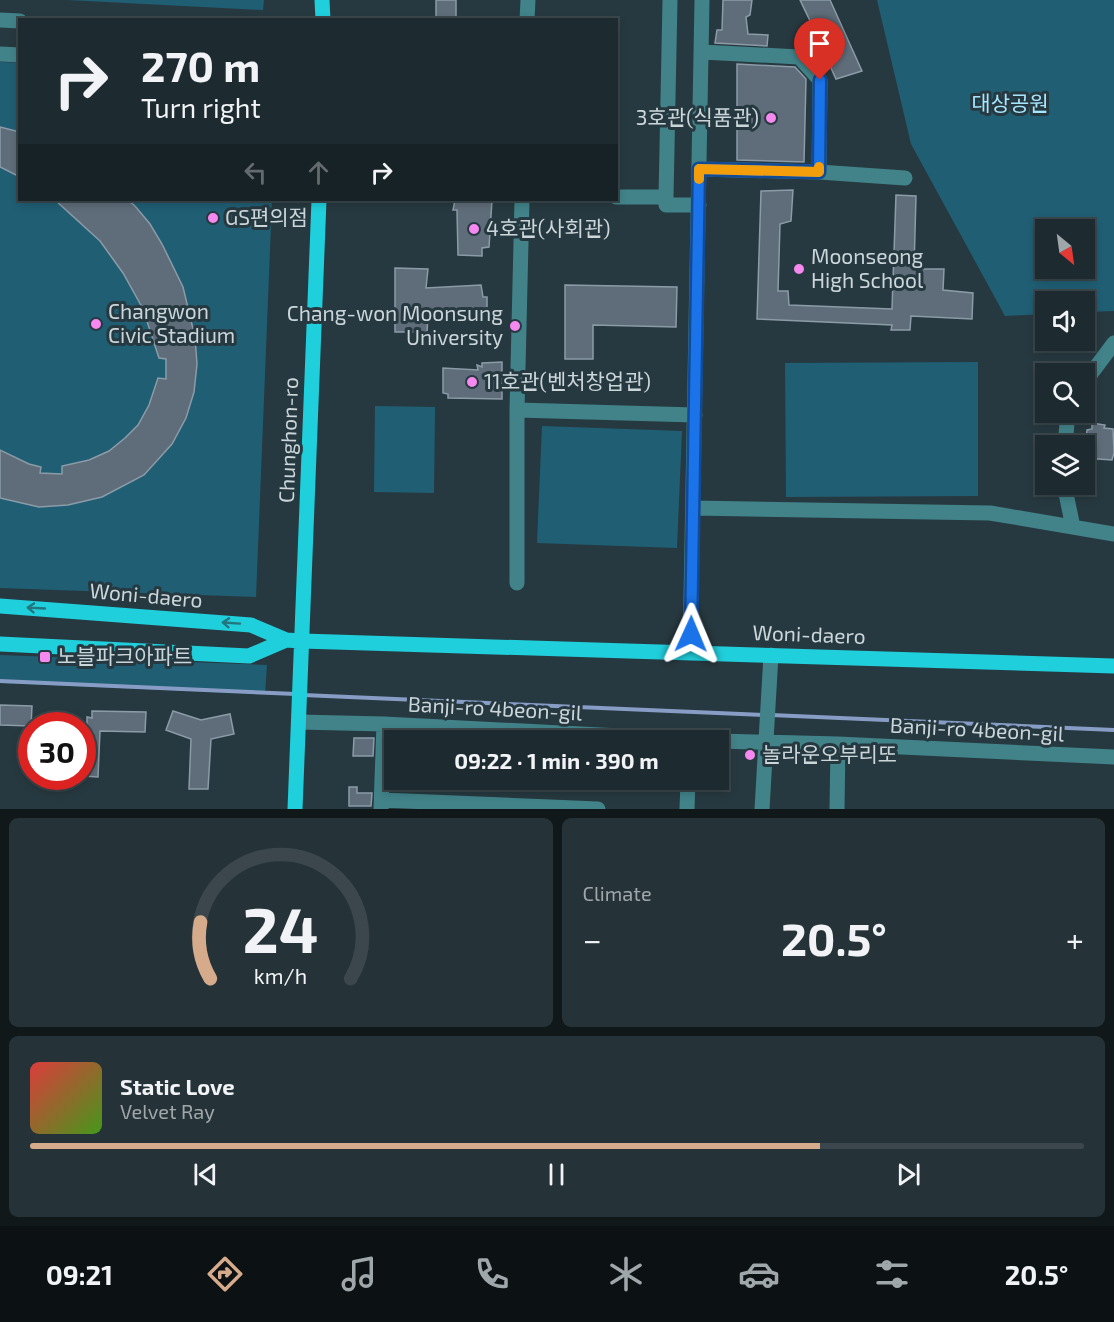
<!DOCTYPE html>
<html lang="en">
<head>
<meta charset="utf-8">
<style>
  body { margin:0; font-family:"Exo 2","Noto Sans KR",sans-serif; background:#253338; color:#f1f3f6; height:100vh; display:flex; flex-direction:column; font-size:22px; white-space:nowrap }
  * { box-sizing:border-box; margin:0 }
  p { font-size:20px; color:#a0a7ab }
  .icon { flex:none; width:33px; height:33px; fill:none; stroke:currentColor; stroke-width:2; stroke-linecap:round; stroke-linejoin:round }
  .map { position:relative; height:809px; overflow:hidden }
  .details { display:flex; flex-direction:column; gap:9px; padding:9px; background:#10181a; flex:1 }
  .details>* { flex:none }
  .banner { position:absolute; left:18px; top:18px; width:600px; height:183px; border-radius:0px; box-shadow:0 3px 9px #0003,0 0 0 2px #3b474c; background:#1d2b30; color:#f1f3f6; overflow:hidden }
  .needle { width:39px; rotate:151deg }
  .fabs { position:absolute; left:1035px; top:219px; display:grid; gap:12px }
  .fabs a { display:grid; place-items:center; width:60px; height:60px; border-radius:0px; background:#1d2b30; box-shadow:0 3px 9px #0003,0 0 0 2px #3b474c; font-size:30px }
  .speed { position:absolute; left:18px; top:712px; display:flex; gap:12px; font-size:30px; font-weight:700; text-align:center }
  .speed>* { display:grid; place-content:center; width:78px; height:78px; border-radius:50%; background:#1d2b30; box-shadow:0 3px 9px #0003,0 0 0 2px #3b474c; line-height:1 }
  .speed .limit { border:9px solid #d22; background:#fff; color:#111 }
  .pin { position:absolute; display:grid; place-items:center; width:51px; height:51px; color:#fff; margin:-62px -26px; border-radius:50% 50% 50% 0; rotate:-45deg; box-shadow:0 0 6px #0007 }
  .pin .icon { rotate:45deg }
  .me { position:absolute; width:66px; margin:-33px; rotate:1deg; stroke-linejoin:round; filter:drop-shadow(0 0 4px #0008) }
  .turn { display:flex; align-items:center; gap:21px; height:126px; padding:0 24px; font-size:27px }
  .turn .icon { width:78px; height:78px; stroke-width:2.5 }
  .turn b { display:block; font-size:42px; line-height:51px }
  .lanes { display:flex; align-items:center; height:57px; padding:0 24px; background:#0003; justify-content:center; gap:30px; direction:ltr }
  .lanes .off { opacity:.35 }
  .big { font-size:45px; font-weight:700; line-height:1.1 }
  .details .card { flex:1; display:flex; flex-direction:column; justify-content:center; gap:9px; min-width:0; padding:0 21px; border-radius:9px; background:#253338 }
  .details .dial { align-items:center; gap:0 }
  .dial svg { height:156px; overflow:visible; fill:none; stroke:#3b474c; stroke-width:7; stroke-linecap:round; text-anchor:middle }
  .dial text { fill:#f1f3f6; stroke:none }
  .song { display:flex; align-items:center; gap:18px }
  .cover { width:72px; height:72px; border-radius:9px; background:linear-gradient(135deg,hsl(0 70% 55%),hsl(100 70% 35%)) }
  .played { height:6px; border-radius:3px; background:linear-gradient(90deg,#d6ab8b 75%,#3b474c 75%) }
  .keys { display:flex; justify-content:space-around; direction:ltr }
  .heat { display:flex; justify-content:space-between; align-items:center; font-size:33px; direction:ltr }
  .details .tiles { flex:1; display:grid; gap:9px; grid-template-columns:1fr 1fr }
  .card:last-child { grid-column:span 2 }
  .trip { position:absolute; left:384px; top:730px; width:345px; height:60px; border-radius:0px; background:#1d2b30; box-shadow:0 3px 9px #0003,0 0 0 2px #3b474c; font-weight:700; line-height:60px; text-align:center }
  .tab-bar { display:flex; height:96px; justify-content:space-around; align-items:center; background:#0c1113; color:#a0a7ab }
  .tab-bar .icon { width:42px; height:42px }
  .tab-bar .active { color:#d6ab8b }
  .tab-bar b { font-size:27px; color:#f1f3f6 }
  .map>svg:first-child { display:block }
</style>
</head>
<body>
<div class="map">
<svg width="1114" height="809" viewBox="0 0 1114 809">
  <rect width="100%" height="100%" fill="#273940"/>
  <!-- green -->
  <path fill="#205e74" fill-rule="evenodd" d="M67,0h197l-1,10z
    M877,0h237v311l-29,1 -1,-10h-38l-1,12 -40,2 -94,-172zM1046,230h38v38h-38z
    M0,62l19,1 1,137h252l-16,397 -256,-9z
    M978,362v134l-192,1 -1,-134z
    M375,406l60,1 -1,86 -60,-1z
    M542,426l140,5 -5,117 -140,-5z
    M0,655l267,10 -2,29 -265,-11z"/>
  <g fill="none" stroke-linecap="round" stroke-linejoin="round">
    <!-- stream -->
    <path stroke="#889dc6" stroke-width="4" d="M0,681l296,13
      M303,695l461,20
      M771,715l343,15"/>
  </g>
  <!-- building -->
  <path fill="#5f6d7a" stroke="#8c9ba8" stroke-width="1.5" d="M436,0h20v20h-20z
    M723,0h29l-2,15 -4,2 2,17 20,1 -1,11 -52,-3 2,-13h5z
    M800,0h30l32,71 -26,8 -10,-22 10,-6 -10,-23 -11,3z
    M737,64l58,3 11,12 -2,83 -67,-2z
    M0,127l20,5v45l-20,-10z
    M793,190l-2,31 -11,3 -2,67h10l1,14 103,4 4,-114 20,1 -2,73h30l-1,21 30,3 -1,26 -61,-3 -1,14h-19l1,-5 -135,-6 4,-128z
    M55,200h73l7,6 15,18 12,20 21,43 12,50 2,27 -3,28 -8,26 -14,26 -28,31 -42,22 -34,8 -29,2 -39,-9v-48l29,14 12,3 -1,6 22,1v-8l27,-6 20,-9 16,-13 13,-13 11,-20 9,-27 8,1v-20l-7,-1 -16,-49 -20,-36 -23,-32z
    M455,200h37l-3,47 -7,1v8l-24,-1 -1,-45h-4z
    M395,268l33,1 -2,19 55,-3 2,12h4v13l-5,-1 -2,8h-52l-1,15h-32z
    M565,285l112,2 -1,40 -83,-2v34h-28z
    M502,362v37l-54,-1v-4l-5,-1v-25l35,2 -1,-5 5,2v-4z
    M1092,423l13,2 -1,3 9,1 1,24 -2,7 -28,-2 3,-28 5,-1z
    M0,705l32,1 -1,20 -31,-1z
    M92,711l54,1 -1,20 -45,-1 -2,46 -16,-1v-48h5v-11l5,1z
    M173,711l28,9 29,-6 4,20 -23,5 -3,50h-19l2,-50 -25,-9z
    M354,738h20l-1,18h-20z
    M349,787h8v6h15l-1,13h-22z"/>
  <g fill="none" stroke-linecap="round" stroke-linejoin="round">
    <!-- minor -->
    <path stroke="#418389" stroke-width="15" d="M0,20l20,1
      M527,20l1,-20
      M702,52l97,5 21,23 -1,92
      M0,54l20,1
      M699,169l120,3 86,6
      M616,197h50l4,-197
      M666,197v8h33
      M522,200l-5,210 178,5
      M1084,383l30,-40
      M517,410v173
      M1065,446l3,-34
      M1064,484l9,43
      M693,508l297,5 124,21
      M690,652l12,-652
      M299,722l85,2 334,17
      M718,741l120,3 276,13
      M382,800l216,9
      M381,809l3,-85
      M687,809l1,-29
      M762,809l9,-154
      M837,809l1,-65"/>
    <!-- major -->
    <path stroke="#20cfdc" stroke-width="15" d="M322,0l1,20
      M0,606l251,19 35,15 16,1 812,25
      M0,644l249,12 37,-16
      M295,809l24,-609"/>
  </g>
  <!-- one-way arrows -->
  <defs><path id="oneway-shaft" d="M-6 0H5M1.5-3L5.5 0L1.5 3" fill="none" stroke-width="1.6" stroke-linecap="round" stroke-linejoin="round" transform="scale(1.5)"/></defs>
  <g stroke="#24757e">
    <use href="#oneway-shaft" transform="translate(36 608) rotate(-177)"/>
    <use href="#oneway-shaft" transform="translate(231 623) rotate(-176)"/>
  </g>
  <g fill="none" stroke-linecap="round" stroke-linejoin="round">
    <!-- route casing -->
    <g stroke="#114b97" stroke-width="15">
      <path id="route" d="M691,634l8,-465 120,3 1,-92"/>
    </g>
    <!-- route -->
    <use href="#route" stroke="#1a73e8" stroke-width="10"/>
    <!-- slow -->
    <path stroke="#f59e0b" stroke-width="10" d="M699,179v-10l120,3v-5"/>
  </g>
  <!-- markers -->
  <g fill="#f589ef" stroke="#273940" stroke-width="2">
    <circle cx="771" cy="118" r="6"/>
    <circle cx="213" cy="218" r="6"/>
    <circle cx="474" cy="229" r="6"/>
    <circle cx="799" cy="269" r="6"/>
    <circle cx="96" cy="324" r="6"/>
    <circle cx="515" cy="326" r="6"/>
    <circle cx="472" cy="382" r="6"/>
    <rect x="39" y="651" width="12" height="12" rx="3"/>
    <circle cx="750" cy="755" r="6"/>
  </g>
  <g text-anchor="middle" stroke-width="6" stroke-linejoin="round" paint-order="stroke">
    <!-- park labels -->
    <g font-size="21" fill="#a5e5fe" stroke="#273940">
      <text x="1010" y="111">대상공원</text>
    </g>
    <!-- poi labels -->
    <g font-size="21" fill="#cbd6da" stroke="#273940" text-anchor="start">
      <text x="759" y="125" text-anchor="end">3호관(식품관)</text>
      <text x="225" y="225">GS편의점</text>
      <text x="486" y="236">4호관(사회관)</text>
      <text x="811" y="264">Moonseong<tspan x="811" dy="24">High School</tspan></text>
      <text x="108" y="319">Changwon<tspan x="108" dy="24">Civic Stadium</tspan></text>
      <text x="503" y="321" text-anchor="end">Chang-won Moonsung<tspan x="503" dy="24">University</tspan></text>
      <text x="484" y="389">11호관(벤처창업관)</text>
      <text x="57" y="664">노블파크아파트</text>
      <text x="762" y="762">놀라운오부리또</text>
    </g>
    <!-- street labels -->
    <g font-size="21" fill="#cbd6da" stroke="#273940">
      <text transform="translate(289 440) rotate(-88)" y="7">Chunghon-ro</text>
      <text transform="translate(146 596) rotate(5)" y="7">Woni-daero</text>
      <text transform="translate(809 635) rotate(2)" y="7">Woni-daero</text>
      <text transform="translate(495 709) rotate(3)" y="7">Banji-ro 4beon-gil</text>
      <text transform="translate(977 730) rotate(3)" y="7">Banji-ro 4beon-gil</text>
    </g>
  </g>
</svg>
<div class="fabs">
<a><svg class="needle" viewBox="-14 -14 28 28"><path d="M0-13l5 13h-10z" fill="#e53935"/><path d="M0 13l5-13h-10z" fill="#a0a7ab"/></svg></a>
<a><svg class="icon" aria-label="sound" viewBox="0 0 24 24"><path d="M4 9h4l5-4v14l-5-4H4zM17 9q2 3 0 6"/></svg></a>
<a><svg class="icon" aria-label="search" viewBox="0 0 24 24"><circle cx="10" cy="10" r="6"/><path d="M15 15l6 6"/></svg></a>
<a><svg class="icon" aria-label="layers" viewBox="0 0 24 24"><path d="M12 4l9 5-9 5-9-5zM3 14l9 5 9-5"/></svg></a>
</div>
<div class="speed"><div class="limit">30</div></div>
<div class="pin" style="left:820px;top:80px;background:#d93025"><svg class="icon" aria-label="arrive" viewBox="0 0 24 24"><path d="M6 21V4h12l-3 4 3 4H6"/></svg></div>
<svg class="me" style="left:691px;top:634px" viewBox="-20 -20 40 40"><path d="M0-17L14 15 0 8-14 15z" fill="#1a73e8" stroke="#fff" stroke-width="4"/></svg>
<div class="trip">09:22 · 1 min · 390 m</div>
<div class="banner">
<div class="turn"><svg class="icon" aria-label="right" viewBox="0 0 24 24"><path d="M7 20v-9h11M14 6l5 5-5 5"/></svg><div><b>270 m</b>Turn right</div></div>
<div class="lanes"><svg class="icon off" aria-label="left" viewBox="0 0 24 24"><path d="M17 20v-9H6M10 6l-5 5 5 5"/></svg><svg class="icon off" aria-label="ahead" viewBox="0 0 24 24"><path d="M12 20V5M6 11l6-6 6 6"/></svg><svg class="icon" aria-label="right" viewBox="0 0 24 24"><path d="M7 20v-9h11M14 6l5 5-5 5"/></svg></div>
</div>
</div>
<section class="details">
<div class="tiles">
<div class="card dial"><svg viewBox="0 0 100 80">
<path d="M14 69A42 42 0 1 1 86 69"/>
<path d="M14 69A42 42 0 0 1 9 40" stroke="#d6ab8b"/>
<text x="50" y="56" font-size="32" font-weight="700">24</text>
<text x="50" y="72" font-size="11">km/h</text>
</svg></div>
<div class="card"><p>Climate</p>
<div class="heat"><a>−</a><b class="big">20.5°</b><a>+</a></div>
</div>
<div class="card">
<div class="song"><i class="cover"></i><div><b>Static Love</b><p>Velvet Ray</p></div></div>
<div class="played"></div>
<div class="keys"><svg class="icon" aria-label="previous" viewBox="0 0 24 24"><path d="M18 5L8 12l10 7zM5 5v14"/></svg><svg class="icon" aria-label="pause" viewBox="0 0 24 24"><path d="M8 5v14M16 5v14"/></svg><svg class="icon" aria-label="next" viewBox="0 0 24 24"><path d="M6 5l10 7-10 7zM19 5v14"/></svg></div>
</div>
</div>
</section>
<nav class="tab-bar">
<b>09:21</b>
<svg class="icon active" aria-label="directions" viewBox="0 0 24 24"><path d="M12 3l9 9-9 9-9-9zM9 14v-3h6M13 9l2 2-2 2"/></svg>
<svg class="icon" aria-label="music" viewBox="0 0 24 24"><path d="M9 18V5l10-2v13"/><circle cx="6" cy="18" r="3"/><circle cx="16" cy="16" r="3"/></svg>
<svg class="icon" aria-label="phone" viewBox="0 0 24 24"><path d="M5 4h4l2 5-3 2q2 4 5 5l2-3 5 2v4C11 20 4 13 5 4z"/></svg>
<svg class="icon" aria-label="climate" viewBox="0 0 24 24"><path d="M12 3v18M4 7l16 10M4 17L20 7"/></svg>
<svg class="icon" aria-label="car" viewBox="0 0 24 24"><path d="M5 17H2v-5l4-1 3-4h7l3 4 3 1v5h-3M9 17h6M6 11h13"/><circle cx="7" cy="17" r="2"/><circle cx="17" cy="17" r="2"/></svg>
<svg class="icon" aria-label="filters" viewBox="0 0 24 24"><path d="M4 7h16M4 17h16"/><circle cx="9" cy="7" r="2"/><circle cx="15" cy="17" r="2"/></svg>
<b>20.5°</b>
</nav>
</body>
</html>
